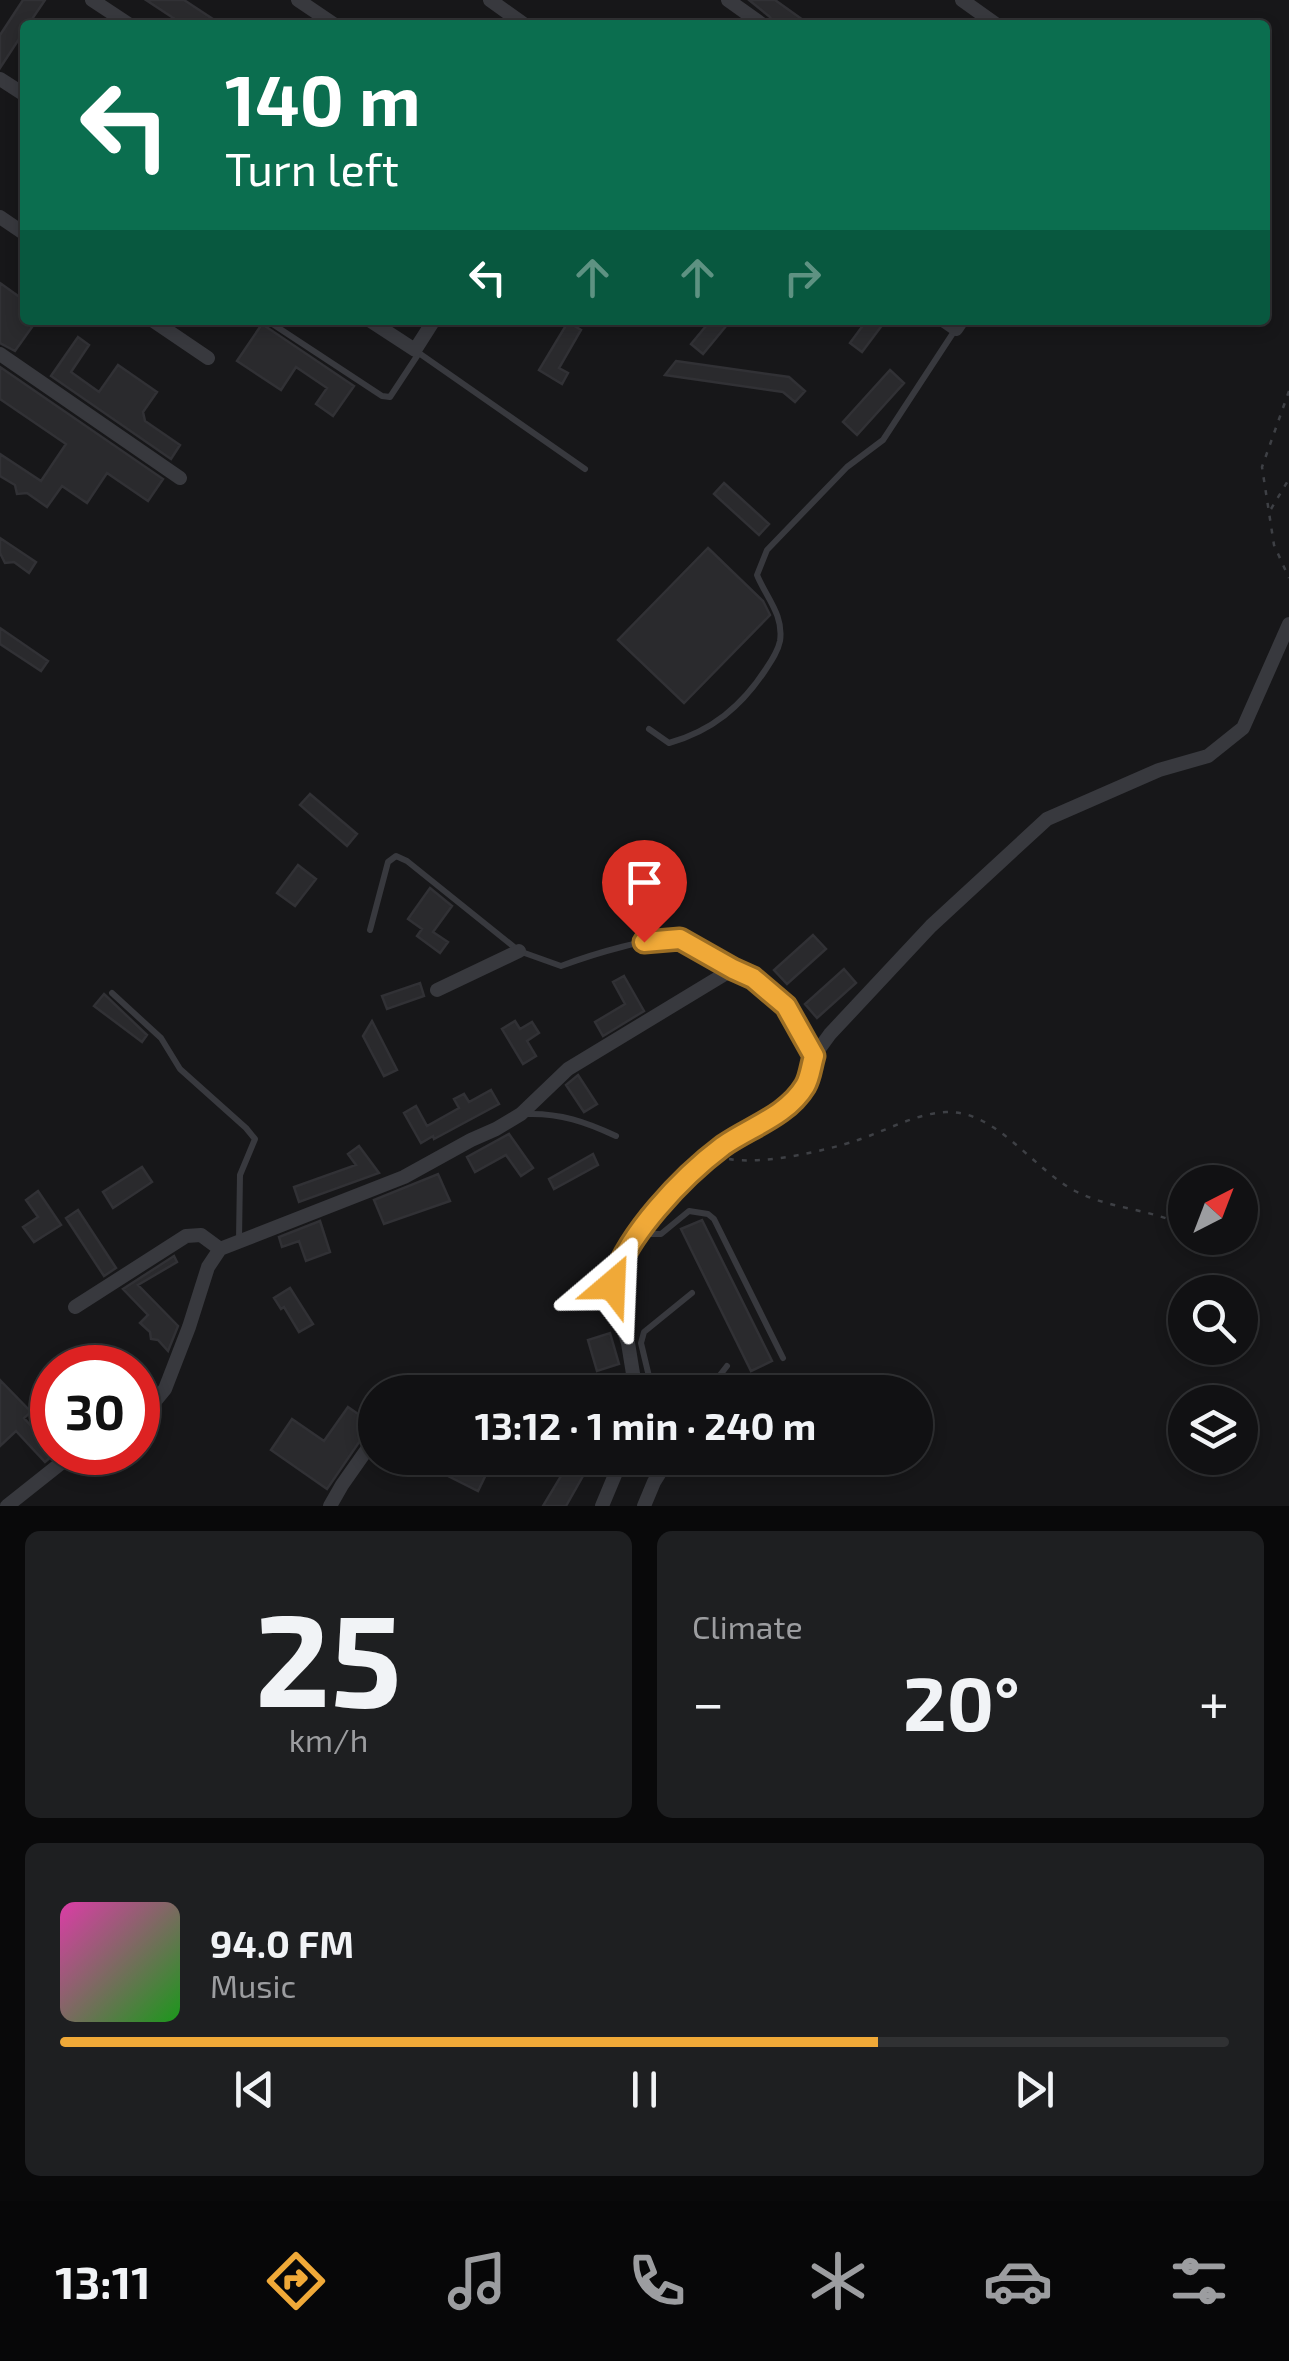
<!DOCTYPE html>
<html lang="en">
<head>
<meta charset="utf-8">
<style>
  body { margin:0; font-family:"Exo 2",sans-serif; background:#1e1f21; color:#f1f3f6; height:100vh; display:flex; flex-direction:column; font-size:38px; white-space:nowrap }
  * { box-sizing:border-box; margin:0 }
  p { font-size:32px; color:#9c9da0 }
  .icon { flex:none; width:55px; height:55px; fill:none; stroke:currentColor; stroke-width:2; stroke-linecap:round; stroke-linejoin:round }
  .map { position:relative; height:1506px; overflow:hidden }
  .details { display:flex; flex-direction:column; gap:25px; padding:25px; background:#09090a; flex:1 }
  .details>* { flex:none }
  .hud { position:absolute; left:20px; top:20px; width:1250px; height:305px; border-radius:10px; box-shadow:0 5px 15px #0003,0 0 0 2px #303133; background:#0b6e4f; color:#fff; overflow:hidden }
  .needle { width:65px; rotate:42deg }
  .tools { position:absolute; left:1168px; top:1165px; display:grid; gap:20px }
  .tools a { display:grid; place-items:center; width:90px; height:90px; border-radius:50%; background:#111113; box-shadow:0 5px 15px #0003,0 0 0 2px #303133; font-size:50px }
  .speed { position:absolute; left:30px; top:1345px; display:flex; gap:20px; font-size:50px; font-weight:700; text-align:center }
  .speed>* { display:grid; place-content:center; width:130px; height:130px; border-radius:50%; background:#111113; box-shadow:0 5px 15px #0003,0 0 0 2px #303133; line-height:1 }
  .speed .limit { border:15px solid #d22; background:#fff; color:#111 }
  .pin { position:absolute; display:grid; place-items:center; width:85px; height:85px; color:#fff; margin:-102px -42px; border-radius:50% 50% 50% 0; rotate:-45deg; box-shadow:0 0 10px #0007 }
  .pin .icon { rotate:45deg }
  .me { position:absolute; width:110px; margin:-55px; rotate:26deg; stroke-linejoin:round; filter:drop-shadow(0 0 8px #0008) }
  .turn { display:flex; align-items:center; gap:35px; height:210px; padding:0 40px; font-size:45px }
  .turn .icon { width:130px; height:130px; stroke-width:2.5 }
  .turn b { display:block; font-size:70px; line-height:85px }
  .lanes { display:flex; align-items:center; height:95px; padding:0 40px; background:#0003; justify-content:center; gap:50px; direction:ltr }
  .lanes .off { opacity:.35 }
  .big { font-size:75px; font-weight:700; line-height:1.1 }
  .details .tile { flex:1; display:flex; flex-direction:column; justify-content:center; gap:15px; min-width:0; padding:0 35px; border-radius:15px; background:#1e1f21 }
  .details .dial { align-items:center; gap:0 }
  .dial b { font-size:130px; line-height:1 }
  .song { display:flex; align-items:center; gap:30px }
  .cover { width:120px; height:120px; border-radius:15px; background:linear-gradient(135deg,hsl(320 70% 55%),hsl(120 70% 35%)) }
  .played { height:10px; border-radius:5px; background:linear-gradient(90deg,#f0a938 70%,#303133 70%) }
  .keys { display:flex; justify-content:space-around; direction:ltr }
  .heat { display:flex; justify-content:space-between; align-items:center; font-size:55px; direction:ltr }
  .details .tiles { flex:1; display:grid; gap:25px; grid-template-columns:1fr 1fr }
  .tile:last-child { grid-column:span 2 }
  .trip { position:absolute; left:358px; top:1375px; width:575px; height:100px; border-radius:50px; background:#111113; box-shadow:0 5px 15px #0003,0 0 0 2px #303133; font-weight:700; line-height:100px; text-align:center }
  .menu { display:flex; height:160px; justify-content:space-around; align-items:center; background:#070708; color:#9c9da0 }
  .menu .icon { width:70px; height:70px }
  .menu .current { color:#f0a938 }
  .menu b { font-size:45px; color:#f1f3f6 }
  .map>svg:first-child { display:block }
</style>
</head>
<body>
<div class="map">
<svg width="1289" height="1506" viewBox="0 0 1289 1506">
  <rect width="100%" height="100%" fill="#171719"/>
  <!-- building -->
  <path fill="#2a2a2d" stroke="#313135" stroke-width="2.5" d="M23,0h22l-17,25h-3v5l-25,38v-33z
    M146,0h38l38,25h-38z
    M749,0h26l35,25h-36l-4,-8z
    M0,283l25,18v19h12l-22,31 -15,-8z
    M711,320h20l-28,34 -12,-10z
    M867,320h19l-24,32 -12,-9z
    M568,322l13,8 -22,38 9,5 -6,11 -23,-14z
    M262,324l92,62 -21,30 -17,-12 11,-16 -31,-21 -15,23 -44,-29z
    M78,337l11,8 -18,27 28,20 19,-27 39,27 -14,20 2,9 35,24 -9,14 -120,-83z
    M676,361l113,16 16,14 -10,11 -12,-10 -118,-17z
    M0,367l163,112 -15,22 -41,-28 -20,30 -25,-17 -15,21 -20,-14 -10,1 -2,-9 -15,-9v-22l41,27 25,-37 -66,-45z
    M890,370l14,13 -47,52 -14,-13z
    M724,483l45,41 -10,11 -45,-41z
    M0,538l36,24 -7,11 -15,-11 -9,1 -5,-10z
    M708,548l55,53 7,14 -86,88 -66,-63z
    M0,628l48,33 -7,10 -41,-27z
    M310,794l47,40 -10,12 -47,-41z
    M298,865l18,14 -21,27 -18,-13z
    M430,888l22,18 -19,26 15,10 -8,11 -23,-17 5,-7 -14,-10z
    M813,935l13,14 -39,35 -13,-14z
    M844,969l12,14 -39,35 -12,-14z
    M624,976l20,35 -41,25 -8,-14 30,-18 -12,-22z
    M420,983l4,13 -37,13 -5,-13z
    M104,994l43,41 -5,7 -48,-36z
    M372,1021l25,49 -13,6 -21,-40z
    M515,1021l5,8 12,-7 7,11 -12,8 9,15 -13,8 -21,-35z
    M578,1075l19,29 -13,8 -18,-27z
    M491,1090l8,14 -65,35 -1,-3 -12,7 -17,-30 12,-7 11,20 32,-18 -5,-9 10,-5 5,8z
    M509,1134l24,34 -12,8 -15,-21 -31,17 -8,-15z
    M359,1146l20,27 -80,29 -5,-15 62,-22 -8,-11z
    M593,1154l5,11 -44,24 -5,-10z
    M142,1167l10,15 -39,26 -10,-16z
    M438,1174l12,27 -66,23 -10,-24z
    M38,1191l23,34 -27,17 -11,-15 15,-10 -12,-17z
    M78,1210l38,58 -12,8 -38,-58z
    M702,1220l70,141 -21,10 -70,-142z
    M320,1221l10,31 -24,9 -7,-20 -17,6 -3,-10z
    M174,1256l3,6 -39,23 40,41 -10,25 -10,-11 -7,-1 -1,-7 -10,-9 8,-8 -25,-26z
    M290,1288l23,36 -14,8 -15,-25 -3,2 -7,-11z
    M610,1333l9,31 -22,7 -9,-31z
    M0,1380l31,32 -7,6 28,31v7l-7,6 -29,-31 -16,15z
    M348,1407l26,18 -8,7 -39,57 -56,-39 21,-31 32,22z
    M476,1458h18l-16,33 -32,-16 6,-12 17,9z
    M567,1466l16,10 -17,30h-23z"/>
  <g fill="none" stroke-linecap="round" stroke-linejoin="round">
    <!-- path -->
    <path stroke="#3e4045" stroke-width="2.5" stroke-dasharray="5 8" stroke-linecap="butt" d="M1289,391l-27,76 12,78 15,33
      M1271,509l18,-30
      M729,1159c34,6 96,-8 129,-19 30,-10 56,-26 88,-28 50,-2 87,57 129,79 35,18 76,18 110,35"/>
    <!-- lane -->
    <path stroke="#38393e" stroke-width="6" d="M268,321l114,75 8,1 29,-44
      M416,351l169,118
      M649,729l20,14c43,-12 73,-37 97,-74 6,-9 12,-18 14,-28 4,-26 -14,-44 -23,-66l10,-25 26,-27 54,-56 36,-27 72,-110
      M370,930l18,-68 8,-6 11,5 112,90 42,15c24,-9 99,-34 122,-25 17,6 33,18 49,27
      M112,993l49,45 19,31 66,59 9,11 -15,36 -1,64
      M527,1114c33,-1 59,8 89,22
      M640,1234h21l28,-23 19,3 6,5 69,139
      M652,1389l-11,-46 3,-11 48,-39
      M702,1392l11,-8 14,-18"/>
    <!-- street -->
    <path stroke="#38393e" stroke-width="14" d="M92,0l38,25
      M298,0l37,25
      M490,0l35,25
      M728,0l35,25
      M962,0l35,25
      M0,79l25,16
      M0,217l25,17
      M152,320l56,38
      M369,320l46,30 19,-30
      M943,320l13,9 6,-9
      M0,354l180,124
      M437,990l82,-39
      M75,1307l111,-71 15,-1 19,14
      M637,1389l51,3
      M636,1392l-8,-49 -13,-38 -3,-20 5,-19 27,-40 39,-47 42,-34 54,-33 16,-13 12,-15 7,-28 16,-22 101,-108 116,-107 112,-49 49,-14 35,-28 46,-104
      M138,1413l13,-7 14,-17 24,-62 19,-60 12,-18 184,-72 67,-37 25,-11 25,-15 47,-45 165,-100 20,9 33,28 28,50
      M7,1506l68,-54
      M330,1506l12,-21 33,-47
      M602,1506l20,-48
      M644,1506l10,-24 15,-24"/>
  </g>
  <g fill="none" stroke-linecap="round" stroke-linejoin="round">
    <!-- route casing -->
    <g stroke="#9c6e24" stroke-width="25">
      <path id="route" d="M612,1285c13,-49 71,-109 111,-139 27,-19 64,-30 82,-60 5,-8 6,-20 9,-30l-28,-50 -33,-28 -20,-9 -53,-30 -36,3"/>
    </g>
    <!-- route -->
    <use href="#route" stroke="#f0a938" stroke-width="18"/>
  </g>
</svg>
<div class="tools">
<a><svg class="needle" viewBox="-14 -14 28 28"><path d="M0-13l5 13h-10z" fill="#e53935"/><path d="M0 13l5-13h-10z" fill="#9c9da0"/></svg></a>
<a><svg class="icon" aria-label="search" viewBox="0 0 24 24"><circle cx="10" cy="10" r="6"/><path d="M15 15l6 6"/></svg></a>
<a><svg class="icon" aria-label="layers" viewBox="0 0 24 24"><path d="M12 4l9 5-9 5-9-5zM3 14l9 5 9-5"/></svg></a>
</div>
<div class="speed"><div class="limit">30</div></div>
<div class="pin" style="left:644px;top:942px;background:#d93025"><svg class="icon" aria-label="arrive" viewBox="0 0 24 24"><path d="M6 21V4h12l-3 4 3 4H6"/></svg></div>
<svg class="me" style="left:612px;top:1285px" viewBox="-20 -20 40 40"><path d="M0-17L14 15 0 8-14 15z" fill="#f0a938" stroke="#fff" stroke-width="4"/></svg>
<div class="trip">13:12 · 1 min · 240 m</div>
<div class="hud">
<div class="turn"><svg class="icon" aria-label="left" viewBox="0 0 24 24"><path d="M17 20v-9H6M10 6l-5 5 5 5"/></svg><div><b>140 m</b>Turn left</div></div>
<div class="lanes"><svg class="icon" aria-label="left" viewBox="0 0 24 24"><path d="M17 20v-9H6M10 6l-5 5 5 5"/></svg><svg class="icon off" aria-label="ahead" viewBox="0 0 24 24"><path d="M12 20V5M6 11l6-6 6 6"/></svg><svg class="icon off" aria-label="ahead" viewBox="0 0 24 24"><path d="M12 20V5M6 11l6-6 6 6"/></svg><svg class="icon off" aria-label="right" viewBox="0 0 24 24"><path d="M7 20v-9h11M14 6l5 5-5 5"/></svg></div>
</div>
</div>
<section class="details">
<div class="tiles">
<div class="tile dial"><b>25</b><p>km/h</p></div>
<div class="tile"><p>Climate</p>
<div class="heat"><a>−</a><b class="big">20°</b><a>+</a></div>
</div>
<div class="tile">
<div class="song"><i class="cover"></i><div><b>94.0 FM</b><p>Music</p></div></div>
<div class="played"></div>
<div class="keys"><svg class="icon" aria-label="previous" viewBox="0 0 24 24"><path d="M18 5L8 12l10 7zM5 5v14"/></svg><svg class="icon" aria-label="pause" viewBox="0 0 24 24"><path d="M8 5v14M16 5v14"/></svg><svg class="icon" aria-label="next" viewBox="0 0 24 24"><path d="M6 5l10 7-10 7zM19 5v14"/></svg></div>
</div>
</div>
</section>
<nav class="menu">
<b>13:11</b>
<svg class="icon current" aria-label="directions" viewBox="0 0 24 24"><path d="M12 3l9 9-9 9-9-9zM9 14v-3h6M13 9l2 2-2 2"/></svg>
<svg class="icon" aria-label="music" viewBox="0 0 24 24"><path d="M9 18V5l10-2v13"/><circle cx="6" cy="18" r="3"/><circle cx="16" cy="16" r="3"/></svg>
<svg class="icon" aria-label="phone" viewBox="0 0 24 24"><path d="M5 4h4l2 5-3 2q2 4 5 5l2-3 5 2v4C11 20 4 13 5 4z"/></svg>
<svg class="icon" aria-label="climate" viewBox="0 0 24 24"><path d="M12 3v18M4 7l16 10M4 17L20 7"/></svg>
<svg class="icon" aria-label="car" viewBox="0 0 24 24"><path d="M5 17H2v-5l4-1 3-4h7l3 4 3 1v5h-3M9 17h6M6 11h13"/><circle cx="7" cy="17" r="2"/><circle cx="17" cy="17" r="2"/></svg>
<svg class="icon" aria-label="filters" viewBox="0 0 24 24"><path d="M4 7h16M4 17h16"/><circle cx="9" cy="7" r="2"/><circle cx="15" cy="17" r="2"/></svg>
</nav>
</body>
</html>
